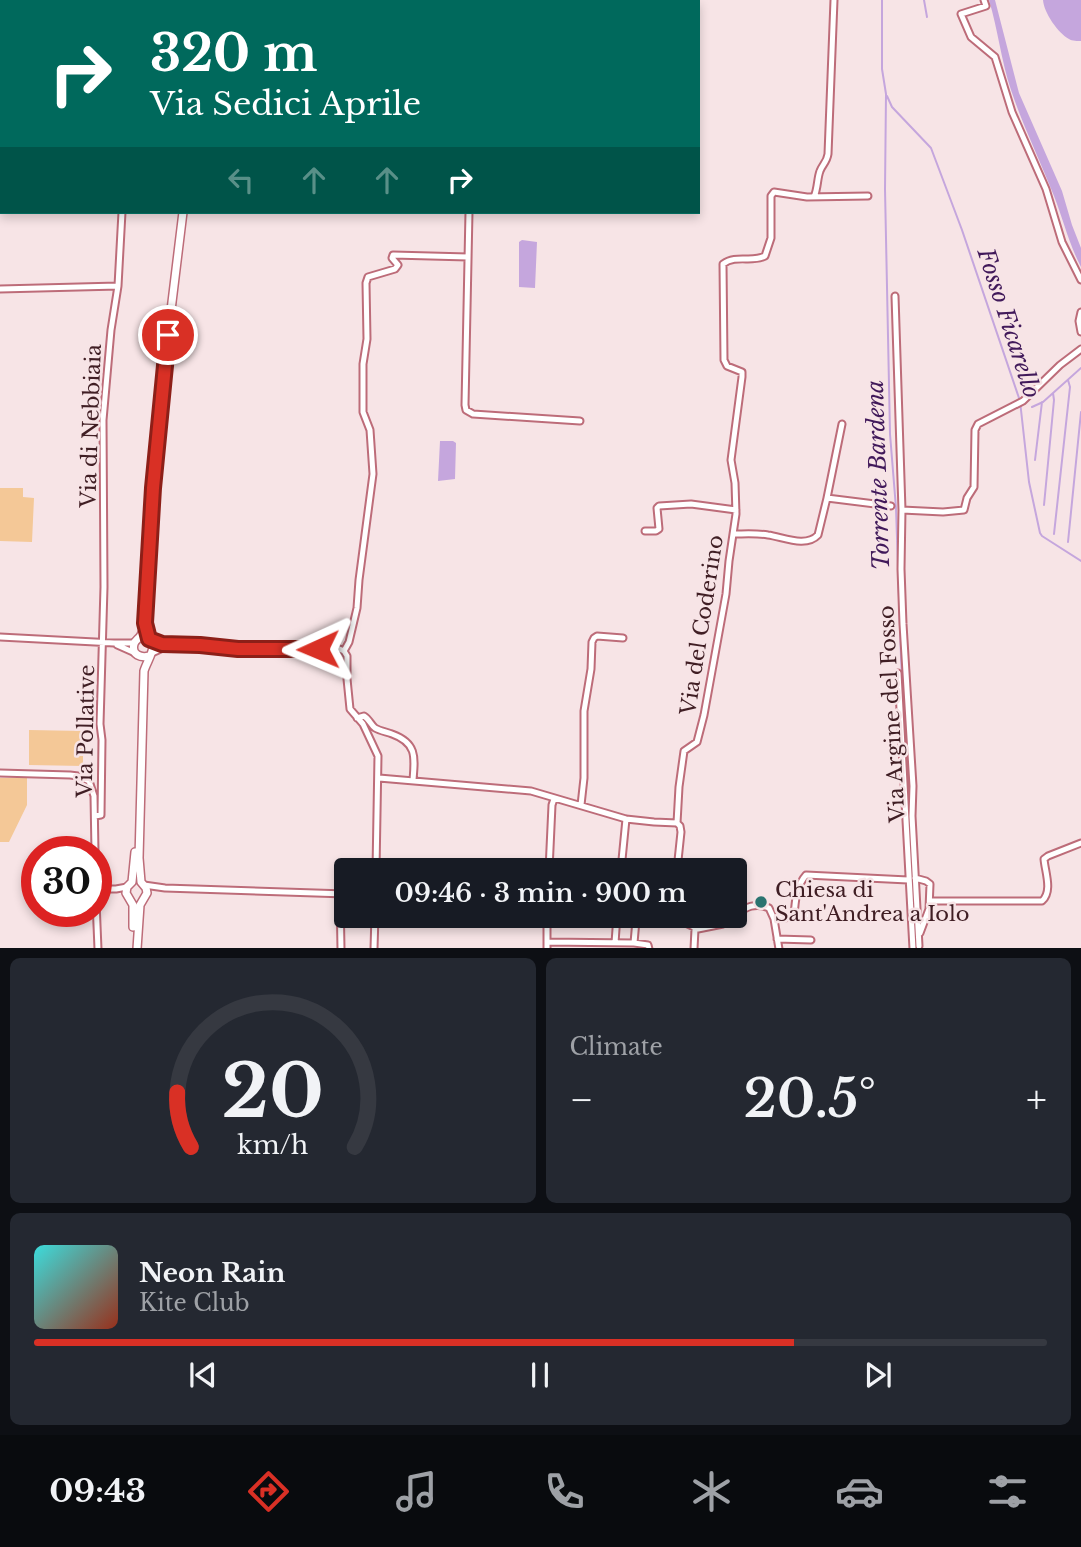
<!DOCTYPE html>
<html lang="en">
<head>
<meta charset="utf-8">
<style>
  body { margin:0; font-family:"Libre Baskerville",serif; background:#242831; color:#f1f3f6; height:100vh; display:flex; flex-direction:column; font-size:26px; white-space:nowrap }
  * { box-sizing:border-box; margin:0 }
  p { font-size:23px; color:#9ea1a6 }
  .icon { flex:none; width:38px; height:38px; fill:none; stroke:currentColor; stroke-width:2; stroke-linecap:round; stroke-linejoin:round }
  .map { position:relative; height:948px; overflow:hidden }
  .panel { display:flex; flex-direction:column; gap:10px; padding:10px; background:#0d0f14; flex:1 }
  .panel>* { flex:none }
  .banner { position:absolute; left:0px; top:0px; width:700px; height:214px; box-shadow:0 4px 10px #0003; background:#00695c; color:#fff; overflow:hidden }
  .speed { position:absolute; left:21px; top:836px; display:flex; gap:14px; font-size:35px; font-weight:700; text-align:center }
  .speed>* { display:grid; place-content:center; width:91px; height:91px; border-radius:50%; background:#171b24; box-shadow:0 4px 10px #0003; line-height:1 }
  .speed .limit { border:10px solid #d22; background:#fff; color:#111 }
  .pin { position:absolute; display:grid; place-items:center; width:60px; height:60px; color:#fff; margin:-30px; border:4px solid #fff; border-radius:50%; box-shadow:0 2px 7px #0007 }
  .me { position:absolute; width:77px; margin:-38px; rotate:269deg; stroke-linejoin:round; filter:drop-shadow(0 0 5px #0008) }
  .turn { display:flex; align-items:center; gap:24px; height:147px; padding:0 35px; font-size:32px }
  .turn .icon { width:91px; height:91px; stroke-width:2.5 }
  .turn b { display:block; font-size:49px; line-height:60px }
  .lanes { display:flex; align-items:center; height:66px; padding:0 35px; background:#0003; justify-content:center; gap:35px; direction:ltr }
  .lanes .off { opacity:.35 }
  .big { font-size:52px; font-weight:600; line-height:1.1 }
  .panel .tile { flex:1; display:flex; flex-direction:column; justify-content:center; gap:10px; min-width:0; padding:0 24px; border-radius:10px; background:#242831 }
  .panel .dial { align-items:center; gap:0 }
  .dial svg { height:182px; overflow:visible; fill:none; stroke:#363941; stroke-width:7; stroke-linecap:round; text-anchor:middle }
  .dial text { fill:#f1f3f6; stroke:none }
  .song { display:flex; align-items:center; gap:21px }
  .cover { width:84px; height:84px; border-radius:10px; background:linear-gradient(135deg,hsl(180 70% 55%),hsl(10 70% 35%)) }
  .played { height:7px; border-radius:4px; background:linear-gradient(90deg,#d93025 75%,#363941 75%) }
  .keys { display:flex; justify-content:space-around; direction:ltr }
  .heat { display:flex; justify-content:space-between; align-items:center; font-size:38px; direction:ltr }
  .panel .tiles { flex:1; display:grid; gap:10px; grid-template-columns:1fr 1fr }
  .tile:last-child { grid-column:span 2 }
  .trip { position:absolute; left:334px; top:858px; width:413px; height:70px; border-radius:7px; background:#171b24; box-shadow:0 4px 10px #0003; font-weight:600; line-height:70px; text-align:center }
  .tab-bar { display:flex; height:112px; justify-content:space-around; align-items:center; background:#090b0e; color:#9ea1a6 }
  .tab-bar .icon { width:49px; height:49px }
  .tab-bar .on { color:#d93025 }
  .tab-bar b { font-size:32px; color:#f1f3f6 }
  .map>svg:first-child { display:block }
</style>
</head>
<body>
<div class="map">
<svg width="1081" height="949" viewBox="0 0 1081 949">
  <rect width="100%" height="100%" fill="#f7e4e6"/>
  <!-- green -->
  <path fill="#f4c897" d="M0,488h23v9l11,1 -2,44 -32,-1z
    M29,730l54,1v35l-54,-1z
    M0,778h27v27l-18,37h-9z"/>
  <!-- water -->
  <path fill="#c5a6dd" d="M989,0h6l24,93 43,98 10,34 9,23v19c-12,-23 -18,-48 -27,-71 -14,-36 -31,-70 -43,-106 -10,-30 -13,-60 -22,-90z
    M1043,0h38v41c-3,0 -9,0 -12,-2 -11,-6 -25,-26 -26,-39z
    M522,240l15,2 -2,46 -16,-1v-45z
    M440,441h13l3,2 -1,36 -17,2z"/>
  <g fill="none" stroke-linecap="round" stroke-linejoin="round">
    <!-- stream -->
    <path stroke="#c5a6dd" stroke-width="2" d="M882,0v69l4,25 -1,95 5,245 6,74 5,149 15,292
      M924,0l3,17
      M887,96l5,11 39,41 31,82 58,171 9,81 11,51 2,3 39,25
      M1032,407l11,-5 38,-34
      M1035,460l7,-58
      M1044,505l10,-105 -1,-7
      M1054,534l16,-147 -2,-7
      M1068,542l13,-130"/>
    <!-- minor casing -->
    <g stroke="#bd6c79" stroke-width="9">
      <path id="minor" d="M153,0v2
        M984,0l2,6 -25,8 10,23 24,20 17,55 34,77 16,53 19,38
        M14,2v-2
        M62,2v-2
        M428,2v-2
        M0,61l2,1
        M0,100h2
        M0,143h2
        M0,164l2,1
        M0,187l2,1
        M814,197c4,-9 3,-18 6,-26 2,-6 7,-9 8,-17l6,-154
        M469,212l-4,193 1,5 7,4 107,7
        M0,289l118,-3
        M895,296l7,214 -1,59 2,55 10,162 -1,30 7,130
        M1081,312l-2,9 2,11
        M827,498l15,-74
        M902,510l41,2 21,-2 3,-12 7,-11 1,-57 3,-6 45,-23 37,-36 21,-16
        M645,531h11l3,-2 -2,-21 2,-2 32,-2 45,6
        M733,534c11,0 24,-1 35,1 15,2 38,13 50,0l9,-37 64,8
        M0,637l114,6h20
        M152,641l10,3 38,1 38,4 99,-1 7,3 3,5v23l3,30 13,15 15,32 -2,114
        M117,645l18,8
        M344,651l5,-9 8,-34 2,-28 14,-106 -3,-44 -7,-18v-48l4,-25 -1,-56 2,-6 27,-8 3,-4 -6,-7 1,-3 75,2
        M152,653l18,-8
        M898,673l15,276
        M357,718l7,-2c5,3 7,9 11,12 5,3 12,4 17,6 25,9 23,23 21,46
        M0,773l70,2 8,1 11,5 5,15 1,56
        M379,778l152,13 95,28 28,3 23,1
        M581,805l3,-27v-67l7,-42 1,-27 2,-4 3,-2 26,2
        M95,816l6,-1 1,-75 -2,-16 4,-137 -1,-167 8,-90 7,-44 4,-74
        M549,870l3,-65 2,-6
        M621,870l5,-51
        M677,870l4,-38 -1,-6 -3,-3 2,-36 5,-36 13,-9 7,-27 22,-121 3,-33 7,-47 -1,-31 -4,-23 11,-83v-5l-15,-6 -3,-6 -1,-96c13,-10 29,-1 42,-8l6,-18v-42l3,-4 33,5 61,-1
        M915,878l11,3 4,3 -1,25 -9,24
        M144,885l21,3 181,6
        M96,889h20l11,-2
        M340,893l1,56
        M96,901l2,48
        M931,901h111c11,-10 3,-29 2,-42l4,-3 33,-13
        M547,915v34
        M735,915c11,-8 20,-13 34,-7l5,11 5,30
        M794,917c1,-15 2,-31 12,-42l102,5
        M774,919l36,-4
        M777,939l34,1
        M547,942l87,1 14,2 1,4
        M615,943l2,-28
        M634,943l2,-23 4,-3 39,3 19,9 25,-5 12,-9
        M374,949l1,-34
        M694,949l1,-20"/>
    </g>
    <!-- major casing -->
    <g stroke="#bd6c79" stroke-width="10">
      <path id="major" d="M195,0v2
        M189,2v-2
        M149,656c-8,2 -18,-1 -15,-12 1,-4 5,-5 7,-9 2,-3 3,-9 4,-12l8,-135 9,-104 21,-172
        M133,927v-22l-7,-12 1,-6 5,-5 3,-30
        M137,949l3,-44 7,-12 -1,-5 -5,-6 -2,-24 5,-187c3,-11 22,-37 -5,-33"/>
    </g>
    <!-- minor -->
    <use href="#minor" stroke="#fff" stroke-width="5"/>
    <!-- major -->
    <use href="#major" stroke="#fff" stroke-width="7"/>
  </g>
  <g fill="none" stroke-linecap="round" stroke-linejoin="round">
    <!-- route casing -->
    <g stroke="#8d1f18" stroke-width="18">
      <path id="route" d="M168,335l-15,153 -8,135 4,16 13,5 38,1 38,4h80"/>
    </g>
    <!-- route -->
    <use href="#route" stroke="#d93025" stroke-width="12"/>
  </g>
  <!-- markers -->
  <circle fill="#2b7470" stroke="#f7e4e6" stroke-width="2.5" cx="761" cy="902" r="7"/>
  <g text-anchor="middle" stroke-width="5" stroke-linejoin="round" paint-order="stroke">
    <!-- street labels -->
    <g font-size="21" fill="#401e24" stroke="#f7e4e6">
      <text transform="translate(91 426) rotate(-88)" y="7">Via di Nebbiaia</text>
      <text transform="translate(702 625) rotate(-81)" y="7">Via del Coderino</text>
      <text transform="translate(892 714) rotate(-93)" y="7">Via Argine del Fosso</text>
      <text transform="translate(86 731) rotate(-89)" y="7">Via Pollative</text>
    </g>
    <!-- poi labels -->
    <g font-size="21" fill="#401e24" stroke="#f7e4e6" text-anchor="start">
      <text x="775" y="897">Chiesa di<tspan x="775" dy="24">Sant'Andrea a Iolo</tspan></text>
    </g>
    <!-- water labels -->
    <g font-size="23" font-style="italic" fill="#41195a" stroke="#f7e4e6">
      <text transform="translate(1009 323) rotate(72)" y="8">Fosso Ficarello</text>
      <text transform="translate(878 475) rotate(-92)" y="8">Torrente Bardena</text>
    </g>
  </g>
</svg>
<div class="speed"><div class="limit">30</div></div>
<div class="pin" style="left:168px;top:335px;background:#d93025"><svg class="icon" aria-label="arrive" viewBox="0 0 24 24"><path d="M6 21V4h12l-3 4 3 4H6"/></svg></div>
<svg class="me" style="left:318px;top:649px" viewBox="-20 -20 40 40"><path d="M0-17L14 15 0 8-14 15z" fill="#d93025" stroke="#fff" stroke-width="4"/></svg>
<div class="trip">09:46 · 3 min · 900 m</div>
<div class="banner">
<div class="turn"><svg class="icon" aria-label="right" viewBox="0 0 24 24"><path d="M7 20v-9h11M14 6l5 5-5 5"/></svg><div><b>320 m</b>Via Sedici Aprile</div></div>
<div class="lanes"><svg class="icon off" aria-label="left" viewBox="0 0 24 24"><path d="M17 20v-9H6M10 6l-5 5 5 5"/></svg><svg class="icon off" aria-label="ahead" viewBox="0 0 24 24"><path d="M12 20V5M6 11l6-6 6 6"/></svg><svg class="icon off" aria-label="ahead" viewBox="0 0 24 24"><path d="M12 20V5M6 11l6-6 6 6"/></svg><svg class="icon" aria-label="right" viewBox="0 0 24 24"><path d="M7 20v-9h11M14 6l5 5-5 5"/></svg></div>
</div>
</div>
<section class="panel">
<div class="tiles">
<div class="tile dial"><svg viewBox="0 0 100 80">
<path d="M14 69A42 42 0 1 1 86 69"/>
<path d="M14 69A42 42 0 0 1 8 45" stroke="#d93025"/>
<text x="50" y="56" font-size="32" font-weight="700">20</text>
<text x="50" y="72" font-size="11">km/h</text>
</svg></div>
<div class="tile"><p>Climate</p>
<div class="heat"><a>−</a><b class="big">20.5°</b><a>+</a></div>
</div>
<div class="tile">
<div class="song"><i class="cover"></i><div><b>Neon Rain</b><p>Kite Club</p></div></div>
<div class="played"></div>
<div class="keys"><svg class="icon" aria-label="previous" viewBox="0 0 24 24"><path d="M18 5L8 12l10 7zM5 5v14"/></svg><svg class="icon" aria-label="pause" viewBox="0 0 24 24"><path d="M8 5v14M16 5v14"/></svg><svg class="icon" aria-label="next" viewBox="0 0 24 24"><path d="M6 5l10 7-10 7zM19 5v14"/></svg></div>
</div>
</div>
</section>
<nav class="tab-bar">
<b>09:43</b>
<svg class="icon on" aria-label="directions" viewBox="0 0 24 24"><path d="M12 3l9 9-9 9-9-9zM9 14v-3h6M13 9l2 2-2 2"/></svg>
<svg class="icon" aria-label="music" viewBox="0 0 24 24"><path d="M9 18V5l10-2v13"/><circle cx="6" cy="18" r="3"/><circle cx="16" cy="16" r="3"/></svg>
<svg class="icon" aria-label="phone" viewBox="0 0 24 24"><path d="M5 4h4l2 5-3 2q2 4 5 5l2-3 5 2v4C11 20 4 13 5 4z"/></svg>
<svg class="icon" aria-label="climate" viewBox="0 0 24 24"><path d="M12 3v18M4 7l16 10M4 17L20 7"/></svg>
<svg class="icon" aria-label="car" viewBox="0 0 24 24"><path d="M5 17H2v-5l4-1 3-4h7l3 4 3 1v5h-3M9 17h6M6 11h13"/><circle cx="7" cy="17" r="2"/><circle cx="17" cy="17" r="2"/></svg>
<svg class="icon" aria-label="filters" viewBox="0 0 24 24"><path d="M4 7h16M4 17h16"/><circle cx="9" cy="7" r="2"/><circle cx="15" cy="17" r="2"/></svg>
</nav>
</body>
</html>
